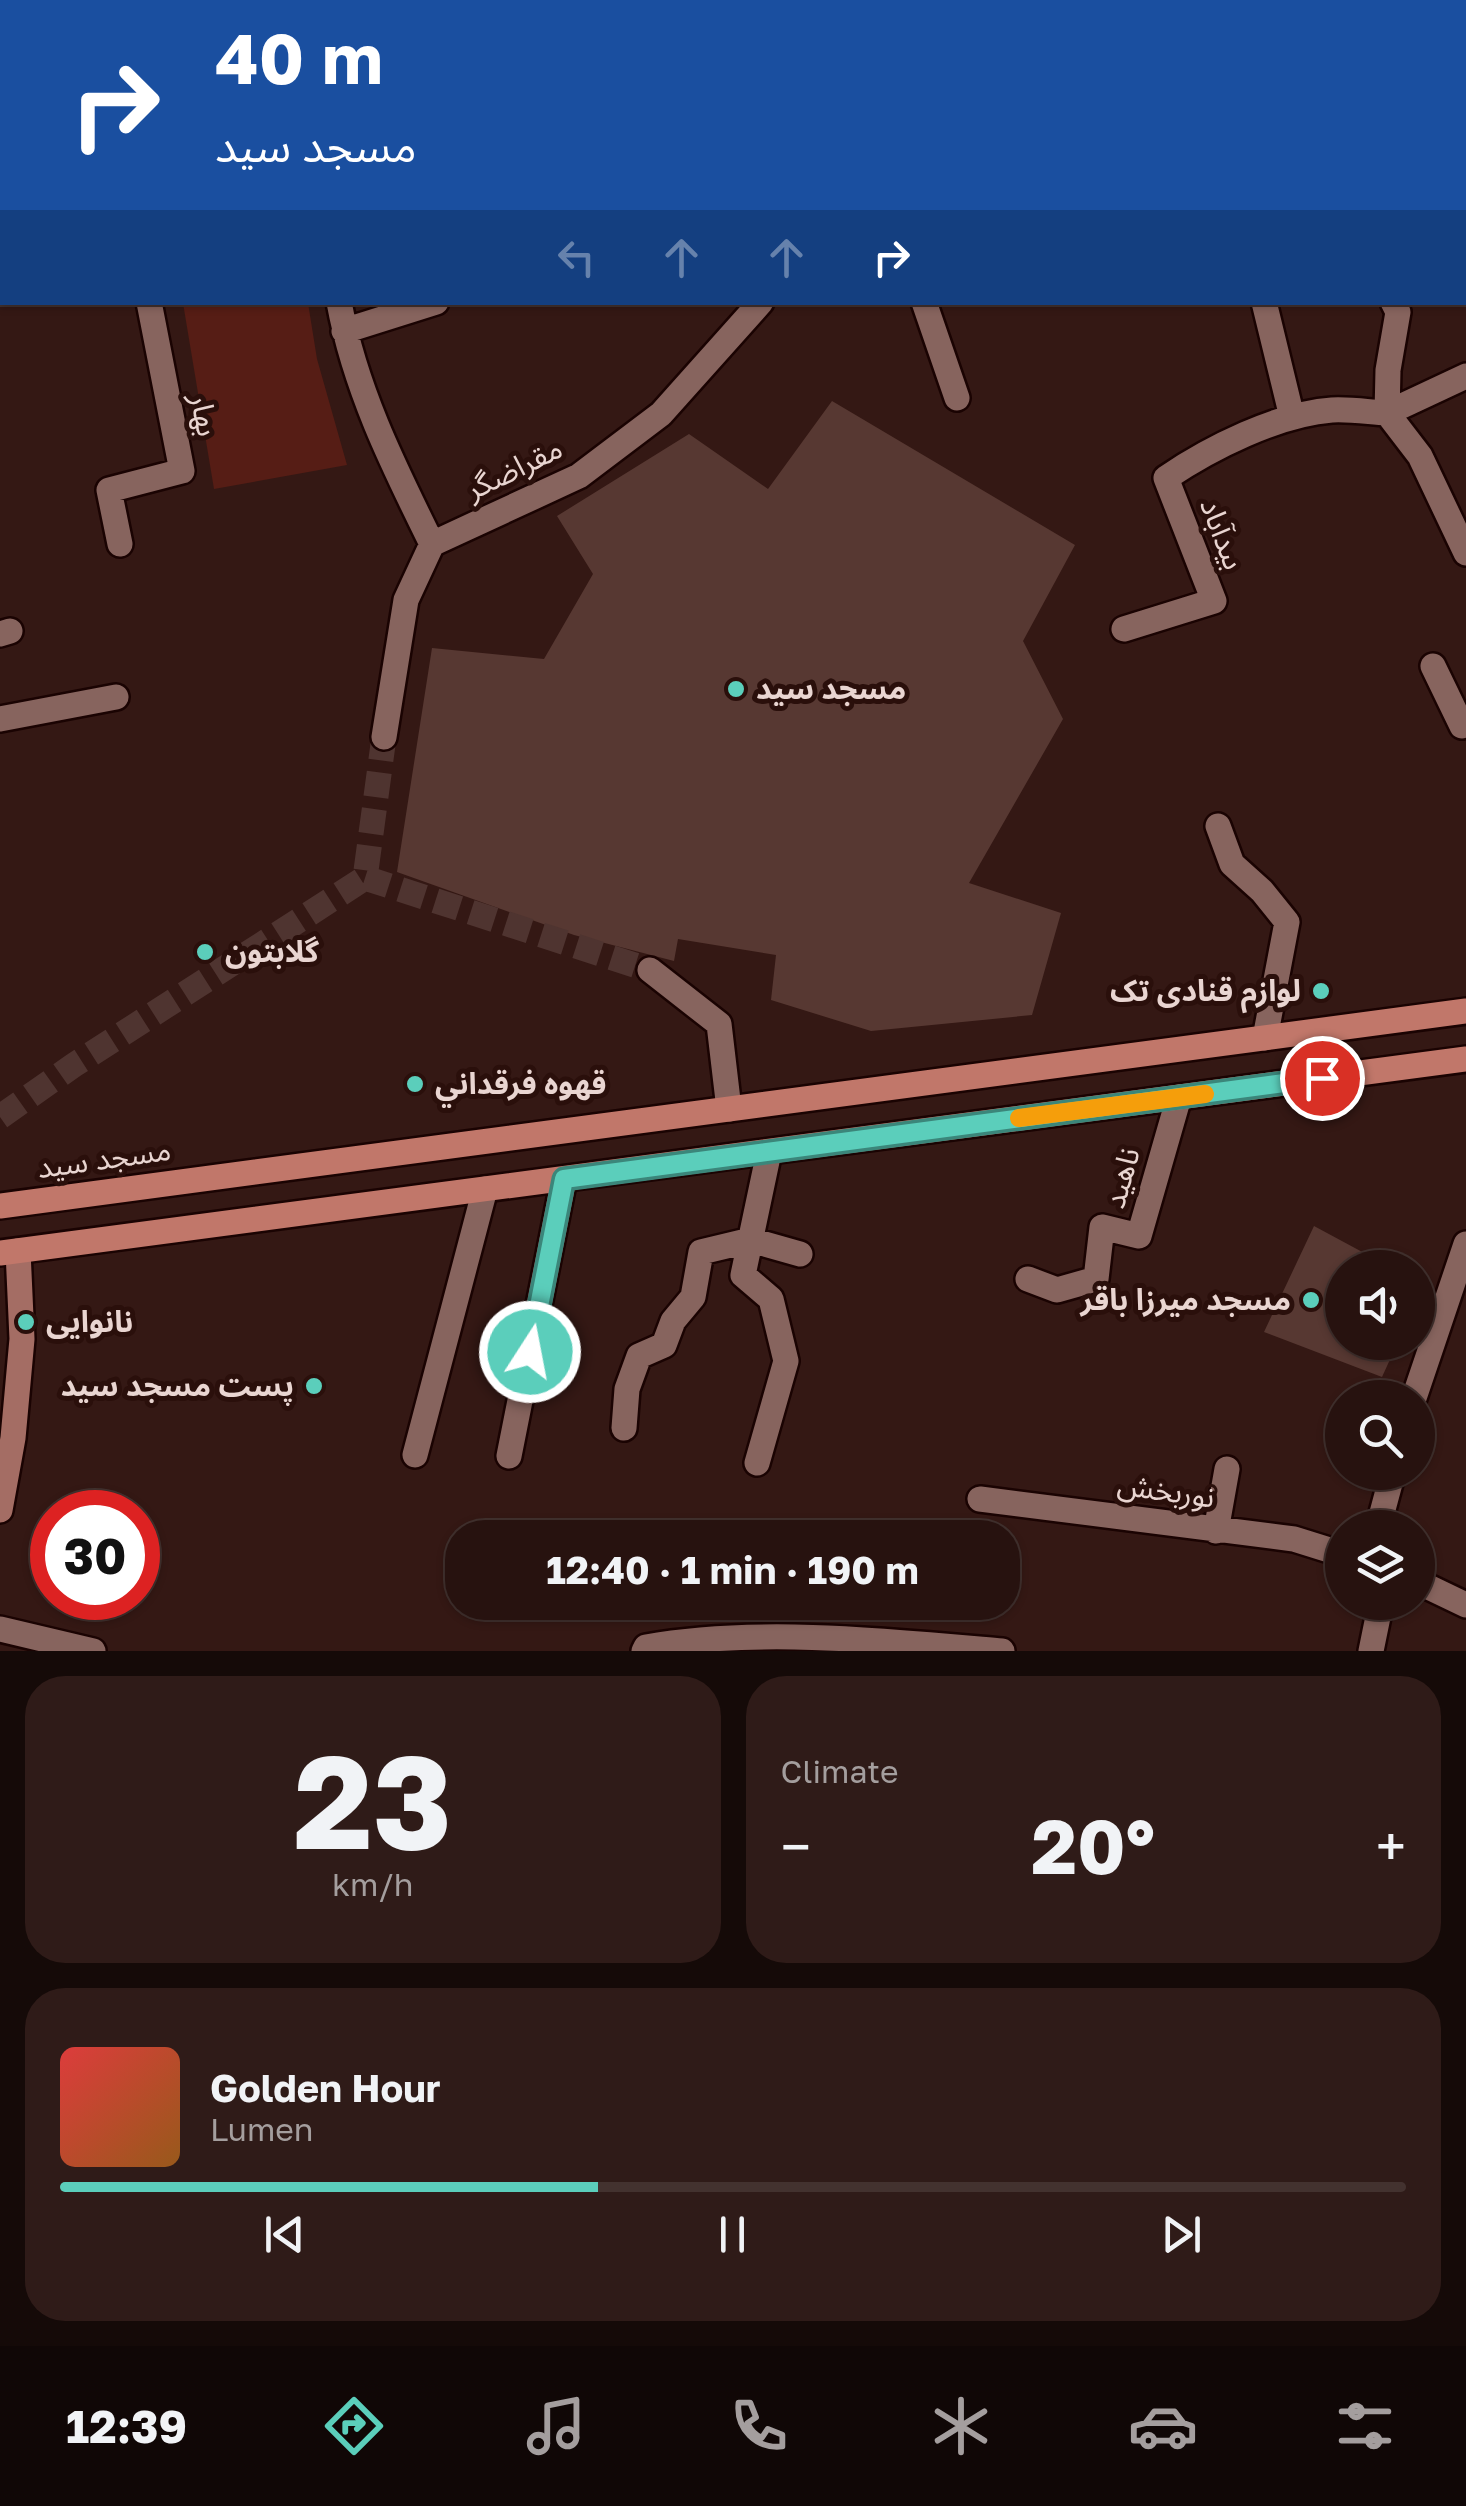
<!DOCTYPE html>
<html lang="en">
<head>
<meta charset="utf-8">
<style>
  body { margin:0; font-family:"Golos Text","Noto Sans Arabic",sans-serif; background:#2f1b18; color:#f1f3f6; height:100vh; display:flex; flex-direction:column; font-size:38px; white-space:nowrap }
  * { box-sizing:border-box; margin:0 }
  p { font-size:32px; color:#a49e9e }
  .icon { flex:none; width:55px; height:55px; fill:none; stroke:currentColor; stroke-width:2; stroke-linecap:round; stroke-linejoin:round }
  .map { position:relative; height:1651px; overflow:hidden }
  .sheet { display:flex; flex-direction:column; gap:25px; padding:25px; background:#150a08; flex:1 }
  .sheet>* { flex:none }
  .banner { position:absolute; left:0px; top:0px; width:1468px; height:305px; box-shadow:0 2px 8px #0004,0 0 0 2px #43322f; background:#1a4fa0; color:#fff; overflow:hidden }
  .controls { position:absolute; left:1325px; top:1250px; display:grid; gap:20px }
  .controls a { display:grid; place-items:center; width:110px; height:110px; border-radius:50%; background:#27120f; box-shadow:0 2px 8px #0004,0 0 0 2px #43322f; font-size:50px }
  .speed { position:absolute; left:30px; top:1490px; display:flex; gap:20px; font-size:50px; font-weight:700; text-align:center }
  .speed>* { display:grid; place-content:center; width:130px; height:130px; border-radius:50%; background:#27120f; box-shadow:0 2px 8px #0004,0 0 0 2px #43322f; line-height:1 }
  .speed .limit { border:15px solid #d22; background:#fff; color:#111 }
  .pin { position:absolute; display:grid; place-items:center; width:85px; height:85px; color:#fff; margin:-42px; border:5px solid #fff; border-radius:50%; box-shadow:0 2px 10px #0007 }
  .me { position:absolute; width:110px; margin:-55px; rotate:11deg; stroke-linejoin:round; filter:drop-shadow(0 0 8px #0008) }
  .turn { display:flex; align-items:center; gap:35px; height:210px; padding:0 50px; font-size:45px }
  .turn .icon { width:130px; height:130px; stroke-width:2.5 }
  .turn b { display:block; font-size:70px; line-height:85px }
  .lanes { display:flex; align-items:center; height:95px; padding:0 50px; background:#0003; justify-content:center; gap:50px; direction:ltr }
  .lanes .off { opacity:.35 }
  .big { font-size:75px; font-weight:700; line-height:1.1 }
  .sheet .card { flex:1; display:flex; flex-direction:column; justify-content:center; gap:15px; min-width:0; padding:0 35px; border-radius:40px; background:#2f1b18 }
  .sheet .dial { align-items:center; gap:0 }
  .dial b { font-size:130px; line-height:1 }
  .song { display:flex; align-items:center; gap:30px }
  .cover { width:120px; height:120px; border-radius:15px; background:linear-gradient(135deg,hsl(0 70% 55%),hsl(30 70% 35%)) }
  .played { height:10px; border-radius:5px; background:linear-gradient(90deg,#5bcebb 40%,#43322f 40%) }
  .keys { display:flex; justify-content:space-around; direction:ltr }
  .heat { display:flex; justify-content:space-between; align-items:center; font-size:55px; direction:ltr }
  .sheet .tiles { flex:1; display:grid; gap:25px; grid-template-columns:1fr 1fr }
  .card:last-child { grid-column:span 2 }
  .trip { position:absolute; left:445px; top:1520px; width:575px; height:100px; border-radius:40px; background:#27120f; box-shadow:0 2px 8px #0004,0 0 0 2px #43322f; font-weight:700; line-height:100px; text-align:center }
  .tabs { display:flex; height:160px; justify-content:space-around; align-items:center; background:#100706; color:#a49e9e }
  .tabs .icon { width:70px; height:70px }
  .tabs .active { color:#5bcebb }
  .tabs b { font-size:45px; color:#f1f3f6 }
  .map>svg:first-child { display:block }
</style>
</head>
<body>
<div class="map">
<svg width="1466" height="1651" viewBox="0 0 1466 1651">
  <rect width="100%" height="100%" fill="#341814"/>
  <!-- green -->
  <path fill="#561d15" d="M183,303h125l9,56 30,106 -133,24z"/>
  <!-- building -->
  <path fill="#573832" d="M832,401l243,144 -52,96 40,78 -94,164 92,30 -29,102 -161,16 -100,-31 5,-45 -98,-16 -4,22 -100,-26 -177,-63 35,-224 112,11 49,-85 -36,-58 132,-82 79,55z
    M1314,1226l78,42h-50v74h56l-16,35 -118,-45z"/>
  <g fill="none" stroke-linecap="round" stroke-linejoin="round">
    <!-- street-tunnel -->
    <path stroke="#4f3430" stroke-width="25" stroke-dasharray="25 12" stroke-linecap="butt" d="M365,878l285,92
      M0,1117l74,-52 291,-187 19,-141"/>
    <!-- street casing -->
    <g stroke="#1a0302" stroke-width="30">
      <path id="street" d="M70,0l1,2
        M277,0v2
        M1126,0l1,2
        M205,2l16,-2
        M337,2l13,-2
        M1067,2l3,-2
        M0,29h2
        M1465,109l1,2
        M339,302c16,87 54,163 93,242
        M924,302l33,96
        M1264,302l28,115
        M1393,302l5,10 -10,58 -1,43 79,-37
        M344,331l92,-29
        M120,544l-11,-54 73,-19 -33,-169
        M1124,629l90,-28 -48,-123c44,-30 112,-64 166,-68 18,-1 37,2 55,3l33,43 46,97
        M0,634l10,-3
        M1433,666l29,60 4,-2
        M0,719l116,-22
        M384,737l22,-137 26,-56 147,-68 82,-62 100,-112
        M1218,826l14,38 30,27 25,31 -22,116
        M650,970l69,54 10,85
        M1028,1279l29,11 39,-11 6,-52 37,9 40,-139
        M1414,1398l52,-154
        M624,1428l3,-39 12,-33 25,-11 9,-24 20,-24 8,-45 50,-12 49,14
        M415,1455l70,-266
        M509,1456l55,-277
        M757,1463l29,-102 -15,-62 -28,-24 26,-123
        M980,1499l314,40 48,15
        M1378,1528l15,-56
        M1216,1531l11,-62
        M1418,1582l48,23
        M0,1629l93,22
        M644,1651l2,-4c110,-20 244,-6 356,4
        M1371,1651l10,-49"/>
    </g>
    <!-- secondary casing -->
    <g stroke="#1a0302" stroke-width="30">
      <path id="secondary" d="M0,1510l13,-72 9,-99 -4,-88"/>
    </g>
    <!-- primary casing -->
    <g stroke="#1a0302" stroke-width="30">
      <path id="primary" d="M0,1206l1466,-195
        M0,1253l1466,-194"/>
    </g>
    <!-- street -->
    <use href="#street" stroke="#87645e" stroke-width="25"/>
    <!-- secondary -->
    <use href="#secondary" stroke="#a46d64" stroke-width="25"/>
    <!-- primary -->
    <use href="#primary" stroke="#c1776a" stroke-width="25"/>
  </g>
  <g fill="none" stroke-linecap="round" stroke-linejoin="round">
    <!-- route casing -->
    <g stroke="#3b867a" stroke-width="25">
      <path id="route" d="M530,1352l34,-173 758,-101"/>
    </g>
    <!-- route -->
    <use href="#route" stroke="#5bcebb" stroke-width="18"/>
    <!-- slow -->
    <path stroke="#f59e0b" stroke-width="18" d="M1019,1118l186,-24"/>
  </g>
  <!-- markers -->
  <g fill="#5bcebb" stroke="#2a0f0b" stroke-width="4">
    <circle cx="736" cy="689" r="10"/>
    <circle cx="205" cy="952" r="10"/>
    <circle cx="1321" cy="991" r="10"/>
    <circle cx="415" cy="1084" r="10"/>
    <circle cx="1311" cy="1300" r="10"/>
    <circle cx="26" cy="1322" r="10"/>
    <circle cx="314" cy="1386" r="10"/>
  </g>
  <g text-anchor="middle" stroke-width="10" stroke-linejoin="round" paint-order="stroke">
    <!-- street labels -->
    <g font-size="30" fill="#e9d5d1" stroke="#2a0f0b">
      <text transform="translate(204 415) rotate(79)" y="10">بهار</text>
      <text transform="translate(514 469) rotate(-26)" y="10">مقراضگر</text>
      <text transform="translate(1222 534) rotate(69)" y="10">بیدآباد</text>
      <text transform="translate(104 1159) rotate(-8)" y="10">مسجد سید</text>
      <text transform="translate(1122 1178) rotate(-74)" y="10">ناهید</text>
      <text transform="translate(1166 1491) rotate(8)" y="10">نوربخش</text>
    </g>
    <!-- poi labels -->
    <g font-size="30" font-weight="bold" fill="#e9d5d1" stroke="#2a0f0b" text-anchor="start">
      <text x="756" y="699">مسجد سید</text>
      <text x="225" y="962">گلابتون</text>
      <text x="1301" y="1001" text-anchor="end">لوازم قنادی تک</text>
      <text x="435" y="1094">قهوه فرقداني</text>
      <text x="1291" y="1310" text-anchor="end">مسجد میرزا باقر</text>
      <text x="46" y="1332">نانوایی</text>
      <text x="294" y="1396" text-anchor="end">پست مسجد سید</text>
    </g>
  </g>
</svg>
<div class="controls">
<a><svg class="icon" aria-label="sound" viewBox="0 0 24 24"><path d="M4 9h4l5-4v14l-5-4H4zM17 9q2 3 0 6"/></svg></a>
<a><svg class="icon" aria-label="search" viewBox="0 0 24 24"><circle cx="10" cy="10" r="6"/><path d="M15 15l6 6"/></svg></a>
<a><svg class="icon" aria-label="layers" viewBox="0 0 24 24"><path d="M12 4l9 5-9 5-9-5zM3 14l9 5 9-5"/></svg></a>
</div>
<div class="speed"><div class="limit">30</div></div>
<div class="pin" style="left:1322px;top:1078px;background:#d93025"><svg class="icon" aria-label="arrive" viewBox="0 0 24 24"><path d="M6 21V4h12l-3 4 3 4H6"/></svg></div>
<svg class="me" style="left:530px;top:1352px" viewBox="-20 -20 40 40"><circle r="17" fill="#5bcebb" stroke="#fff" stroke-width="3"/><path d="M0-11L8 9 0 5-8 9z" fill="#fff"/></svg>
<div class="trip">12:40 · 1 min · 190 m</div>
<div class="banner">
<div class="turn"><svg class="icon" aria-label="right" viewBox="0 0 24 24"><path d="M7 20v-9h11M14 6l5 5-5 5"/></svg><div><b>40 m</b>مسجد سید</div></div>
<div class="lanes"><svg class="icon off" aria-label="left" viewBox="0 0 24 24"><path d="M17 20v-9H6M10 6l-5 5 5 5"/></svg><svg class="icon off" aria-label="ahead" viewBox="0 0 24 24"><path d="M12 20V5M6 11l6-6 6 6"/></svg><svg class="icon off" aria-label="ahead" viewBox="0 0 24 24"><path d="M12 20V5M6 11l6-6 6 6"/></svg><svg class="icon" aria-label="right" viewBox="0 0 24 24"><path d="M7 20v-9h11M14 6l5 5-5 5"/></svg></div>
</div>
</div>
<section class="sheet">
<div class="tiles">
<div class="card dial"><b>23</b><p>km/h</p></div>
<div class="card"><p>Climate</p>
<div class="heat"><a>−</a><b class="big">20°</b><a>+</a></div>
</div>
<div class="card">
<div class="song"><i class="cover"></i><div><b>Golden Hour</b><p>Lumen</p></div></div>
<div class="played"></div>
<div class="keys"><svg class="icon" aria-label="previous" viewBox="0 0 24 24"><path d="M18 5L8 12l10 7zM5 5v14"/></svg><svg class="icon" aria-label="pause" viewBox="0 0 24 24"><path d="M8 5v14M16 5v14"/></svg><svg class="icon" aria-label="next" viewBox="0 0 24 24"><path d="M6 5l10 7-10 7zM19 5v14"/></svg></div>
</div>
</div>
</section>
<nav class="tabs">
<b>12:39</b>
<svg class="icon active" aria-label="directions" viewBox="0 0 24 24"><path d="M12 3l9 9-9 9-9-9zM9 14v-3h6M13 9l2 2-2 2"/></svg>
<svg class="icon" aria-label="music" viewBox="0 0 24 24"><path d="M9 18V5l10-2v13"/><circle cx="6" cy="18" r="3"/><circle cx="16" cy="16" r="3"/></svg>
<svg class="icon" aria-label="phone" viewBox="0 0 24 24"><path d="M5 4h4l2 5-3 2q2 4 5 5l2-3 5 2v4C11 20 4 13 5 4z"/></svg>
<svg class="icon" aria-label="climate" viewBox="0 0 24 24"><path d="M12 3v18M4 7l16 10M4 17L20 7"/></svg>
<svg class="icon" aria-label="car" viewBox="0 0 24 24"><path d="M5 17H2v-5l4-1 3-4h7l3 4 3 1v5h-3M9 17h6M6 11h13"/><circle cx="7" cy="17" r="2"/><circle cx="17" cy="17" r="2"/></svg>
<svg class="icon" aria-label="filters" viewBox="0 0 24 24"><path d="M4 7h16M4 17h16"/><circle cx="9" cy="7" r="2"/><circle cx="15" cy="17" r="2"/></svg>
</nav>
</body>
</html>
